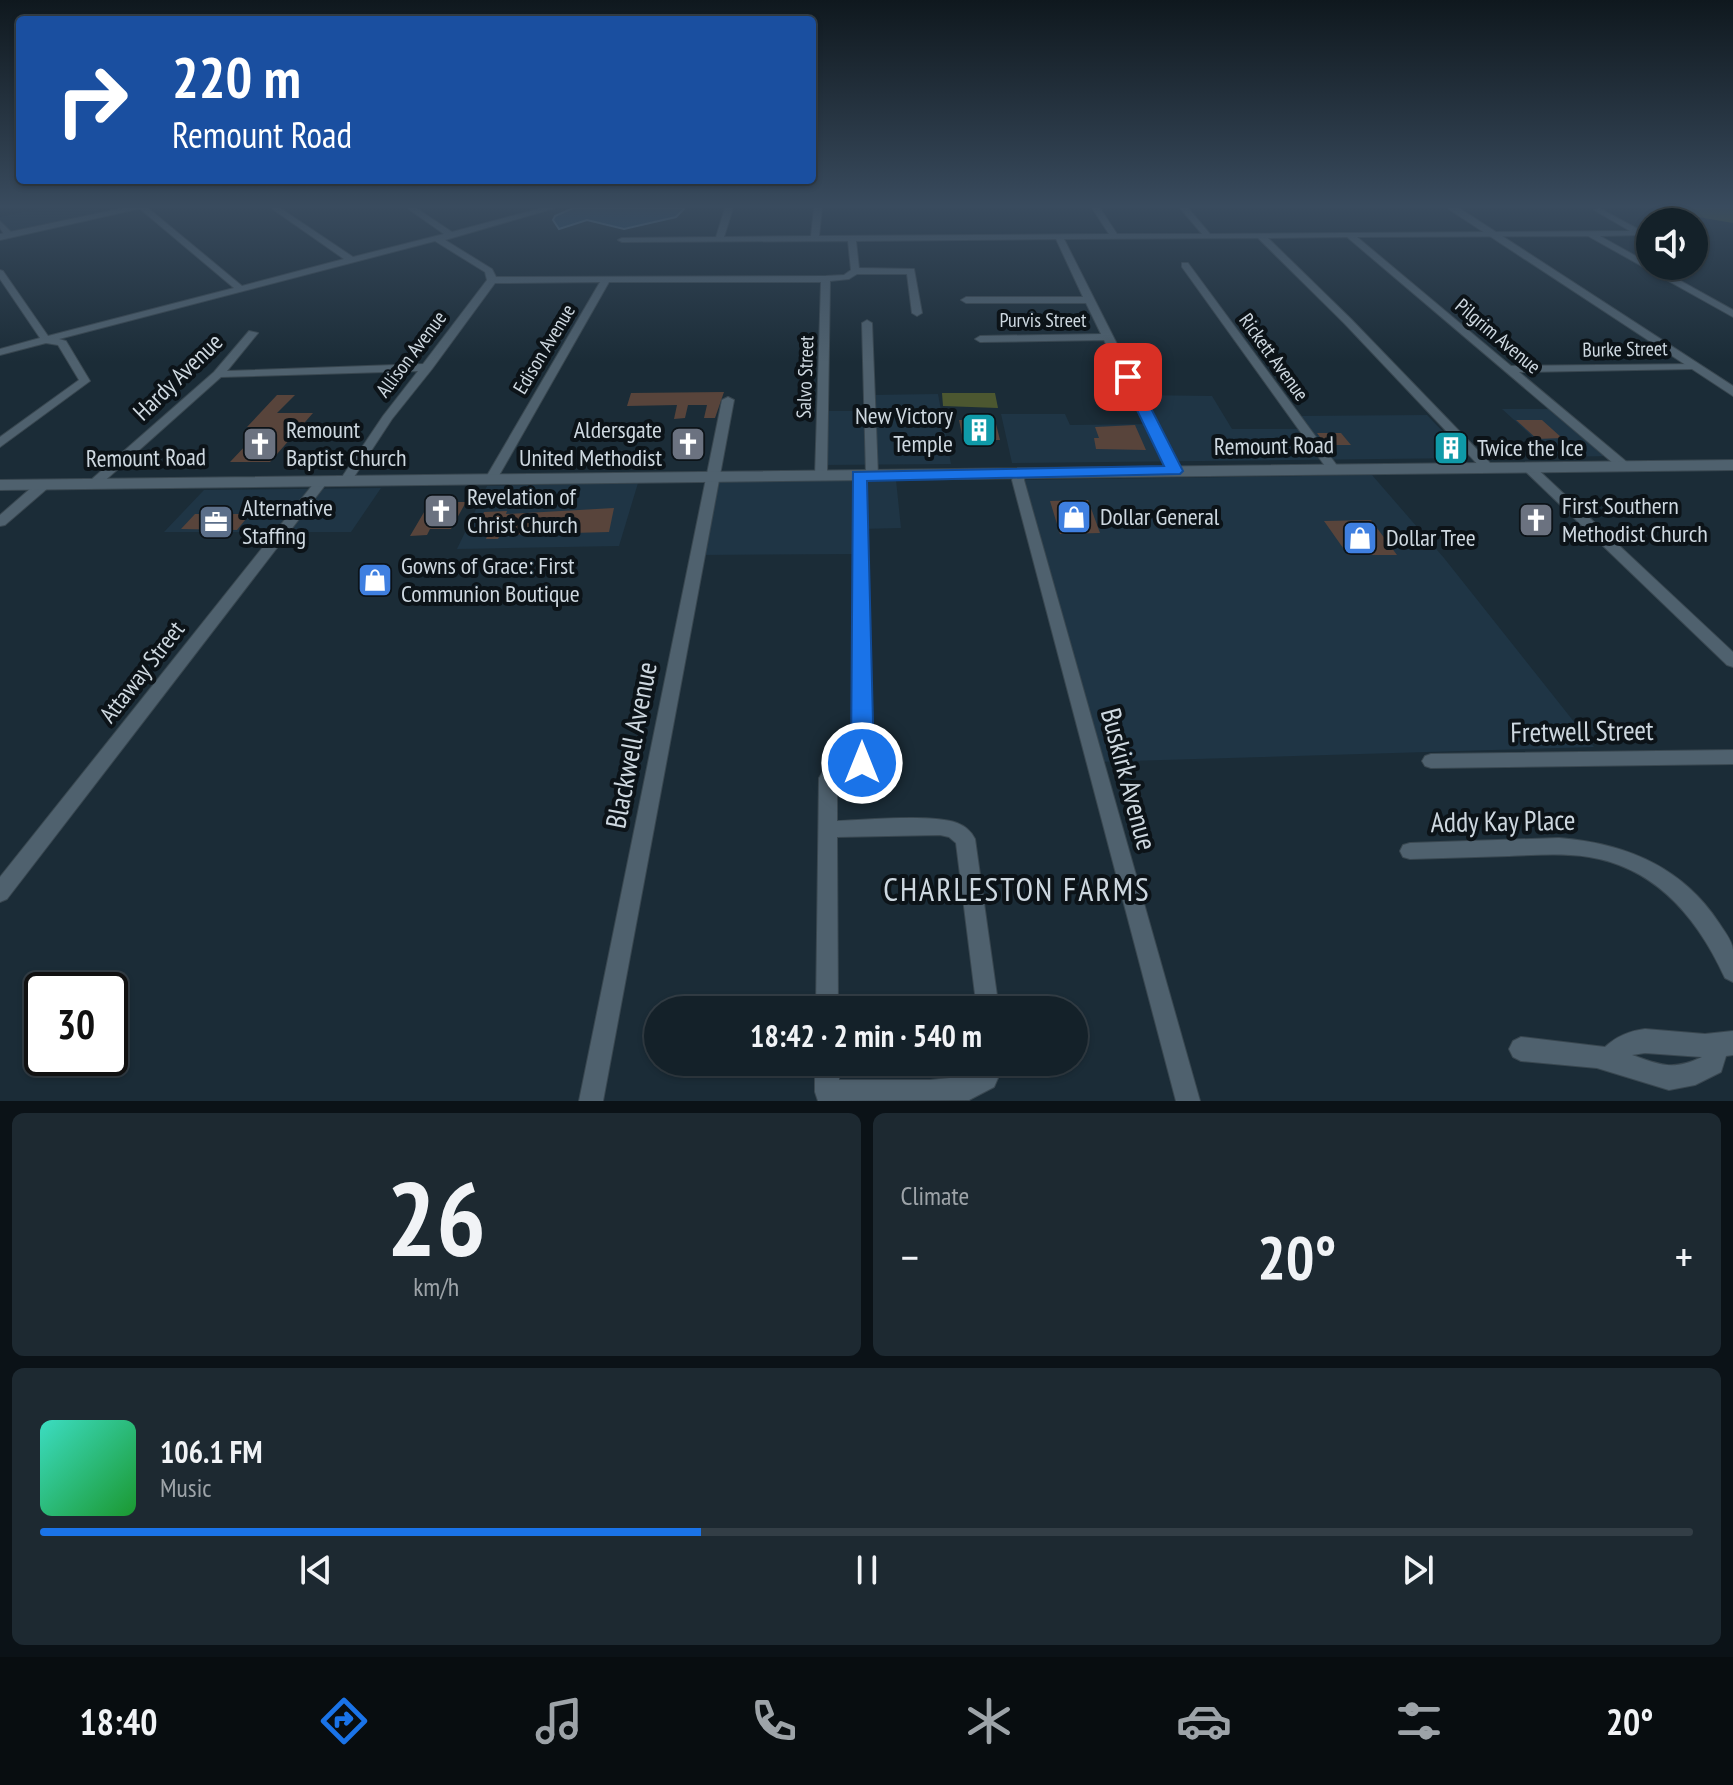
<!DOCTYPE html>
<html lang="en">
<head>
<meta charset="utf-8">
<style>
  body { margin:0; font-family:"PT Sans Narrow",sans-serif; background:#1d2931; color:#f1f3f6; height:100vh; display:flex; flex-direction:column; font-size:30px; white-space:nowrap }
  * { box-sizing:border-box; margin:0 }
  p { font-size:26px; color:#9da3a8 }
  .icon { flex:none; width:44px; height:44px; fill:none; stroke:currentColor; stroke-width:2; stroke-linecap:round; stroke-linejoin:round }
  .map { position:relative; height:1101px; overflow:hidden }
  .side { display:flex; flex-direction:column; gap:12px; padding:12px; background:#0b1217; flex:1 }
  .side>* { flex:none }
  .top-card { position:absolute; left:16px; top:16px; width:800px; height:168px; border-radius:8px; box-shadow:0 2px 6px #0004,0 0 0 2px #333e46; background:#1a4fa0; color:#fff; overflow:hidden }
  .controls { position:absolute; left:1636px; top:208px; display:grid; gap:16px }
  .controls a { display:grid; place-items:center; width:72px; height:72px; border-radius:50%; background:#142129; box-shadow:0 2px 6px #0004,0 0 0 2px #333e46; font-size:40px }
  .speed { position:absolute; left:24px; top:972px; display:flex; gap:16px; font-size:40px; font-weight:700; text-align:center }
  .speed>* { display:grid; place-content:center; width:104px; height:104px; border-radius:50%; background:#142129; box-shadow:0 2px 6px #0004,0 0 0 2px #333e46; line-height:1 }
  .speed .limit { border:4px solid #111; border-radius:12px; background:#fff; color:#111 }
  .pin { position:absolute; display:grid; place-items:center; width:68px; height:68px; color:#fff; margin:-34px; border-radius:16px; box-shadow:0 4px 12px #0006 }
  .me { position:absolute; width:88px; margin:-44px; rotate:0deg; stroke-linejoin:round; filter:drop-shadow(0 0 6px #0008) }
  .turn { display:flex; align-items:center; gap:28px; height:168px; padding:0 24px; font-size:36px }
  .turn .icon { width:104px; height:104px; stroke-width:2.5 }
  .turn b { display:block; font-size:56px; line-height:68px }
  .big { font-size:60px; font-weight:700; line-height:1.1 }
  .side .card { flex:1; display:flex; flex-direction:column; justify-content:center; gap:12px; min-width:0; padding:0 28px; border-radius:12px; background:#1d2931 }
  .side .dial { align-items:center; gap:0 }
  .dial b { font-size:104px; line-height:1 }
  .song { display:flex; align-items:center; gap:24px }
  .cover { width:96px; height:96px; border-radius:12px; background:linear-gradient(135deg,hsl(170 70% 55%),hsl(130 70% 35%)) }
  .played { height:8px; border-radius:4px; background:linear-gradient(90deg,#1a73e8 40%,#333e46 40%) }
  .keys { display:flex; justify-content:space-around; direction:ltr }
  .heat { display:flex; justify-content:space-between; align-items:center; font-size:44px; direction:ltr }
  .side .tiles { flex:1; display:grid; gap:12px; grid-template-columns:1fr 1fr }
  .card:last-child { grid-column:span 2 }
  .trip { position:absolute; left:644px; top:996px; width:444px; height:80px; border-radius:40px; background:#142129; box-shadow:0 2px 6px #0004,0 0 0 2px #333e46; font-weight:700; line-height:80px; text-align:center }
  .menu { display:flex; height:128px; justify-content:space-around; align-items:center; background:#080d10; color:#9da3a8 }
  .menu .icon { width:56px; height:56px }
  .menu .active { color:#1a73e8 }
  .menu b { font-size:36px; color:#f1f3f6 }
  .map>svg:first-child { display:block }
</style>
</head>
<body>
<div class="map">
<svg width="1733" height="1101" viewBox="0 0 1733 1101">
  <rect width="100%" height="100%" fill="#1b2c37"/>
  <!-- built -->
  <path fill="#1f3545" d="M43,208h53l5,5 -94,21 -7,-10v-7z
    M938,394l13,70 -130,1v-54h49v-16z
    M1139,395l73,1 20,33h71l-8,-13 132,-1 41,43 -456,5 -11,-49h64l5,11 82,-1z
    M1502,409h55l56,47 -58,1z
    M1372,475l72,83 150,189 -499,15 -77,-282z
    M896,480l5,48 -40,1v25l-165,1 15,-73z
    M638,483l-19,63 -162,3 30,-63z
    M381,488l-30,44h-187l40,-42z"/>
  <!-- green -->
  <path fill="#4c5730" d="M1675,208h58v15l-58,-10z
    M942,393h53l3,15 -55,-2z"/>
  <!-- water -->
  <path fill="#20486a" stroke="#54738d" stroke-width="2" d="M573,208h109l2,1 -8,8 -52,12 -37,-9 -28,9 -6,-9 2,-4z"/>
  <!-- building -->
  <path fill="#58443b" d="M724,392l-9,26h-11l3,-13h-19l-3,13 -11,1 3,-14 -50,1 4,-13z
    M277,395h18l-18,18h36l-43,49h-40l33,-35h-16z
    M959,420h36l5,20h-37z
    M1516,420h26l20,18 -25,1z
    M1135,425l11,25 -50,-1 -2,-11h5l-4,-11z
    M685,429h17l-5,21h-17z
    M1317,433h24l10,12h-25z
    M1088,500l12,33 -40,1 -10,-33z
    M430,502h36l-15,27h-21l-3,6 -17,1z
    M614,508l-5,24 -109,3 -2,4h-12l2,-5 -14,1 10,-23 23,-1 -1,3z
    M195,514h55l-13,16 -56,-1z
    M1371,520l26,35h-49l-24,-34z"/>
  <g fill="none" stroke-linecap="round" stroke-linejoin="round">
    <!-- street casing -->
    <g stroke="#394750" stroke-width="2">
      <path id="street" d="M139,208h9l94,78 102,-27 -73,-51h9l73,49 91,-23 -37,-26h9l36,24 90,-24h13l-110,32 47,29 4,8 330,-1 18,-1 7,-5 -3,-29 -226,1 -4,-2 4,-2 94,-1 9,-29h8l-9,29 87,-1 3,-28h8l-3,28 290,-2 -17,-26h8l17,26h85l-22,-26h8l22,26 420,-3 -36,-21 5,-2 46,25 -4,2 -41,1 50,28v2h4l79,44v7l-145,-81 -231,1 154,129 186,-2 1,2 -5,3 -174,3 109,91 2,3 -6,4 -4,-1 -273,-232 -79,1 83,81 141,146 2,3 -6,4 -4,-1 -140,-148 -86,-85 -194,1 117,232 -6,4 -6,-4 -65,-131 -124,2 -5,-3 5,-3 121,-2 -15,-31h-120l-5,-3 5,-3h117l-27,-58 -200,2 3,27 55,1 8,44 -5,3 -5,-3 -5,-39h-50l-8,5 -19,2 -3,195 -2,3 -4,1 -6,-4 6,-194h-212l-112,197 -2,3h-8l-2,-3 115,-197 -105,1 -63,86 -40,50 -42,64 -4,1 -6,-4 43,-64 35,-45 -197,6 -121,108 -4,1 -6,-4 2,-3 122,-107 35,-41 9,2 -31,38 196,-7 64,-84 -2,-8 -50,-31 -376,98 7,2 24,40 -90,66v-10l79,-57 -21,-35 -12,-2 -46,12v-6l40,-11 -40,-59v-9l3,1 45,65 186,-48z
        M0,221l12,12v4h-6l-6,-9z
        M1182,263h6l150,204 2,3 -2,3h-8l-148,-206z
        M867,320l5,3 6,153 -6,4 -6,-4 -4,-153z
        M728,397l6,3 -131,701h-24l143,-701z
        M1528,463l4,1 201,188v15l-6,-2 -203,-195 -2,-3 2,-3z
        M1020,469l6,4 -2,7 176,621h-24l-164,-621 4,-10z
        M859,472l6,4 6,287 -3,5 -6,2 -6,-2 -3,-5v-287z
        M322,477l4,1 2,3 -2,3 -319,415 -7,3v-25l318,-399z
        M44,480l6,4 -1,3 -44,38 -5,1v-11l39,-34z
        M1733,750v14l-302,4 -6,-2 -3,-5 3,-5 6,-2z
        M828,771l6,2 3,5v43c30,-1 94,-7 120,2 8,3 14,8 18,16l24,171h-22l-21,-167 -7,-6 -9,-2 -103,2 1,173h-22l3,-232 3,-5z
        M1559,838c65,5 123,28 160,85 5,8 13,17 14,27 0,10 0,21 0,32l-8,-4c-27,-59 -68,-110 -136,-121 -27,-4 -54,-2 -80,-1 -33,1 -66,2 -99,3l-7,-2 -3,-6 3,-6 7,-2z
        M1645,1029l60,5 28,-3v24l-7,1 -5,16 -26,13 -26,5 -72,-22 -76,-7 -8,-4 -4,-8 4,-8 8,-4 84,10c12,-11 24,-16 40,-18zM1645,1053l57,4c-29,14 -42,8 -70,-2z
        M815,1062h24v18h91l39,-4 9,-6 3,-8h24l-11,25 -25,13 -151,1 -3,-9z"/>
    </g>
    <!-- secondary casing -->
    <g stroke="#394750" stroke-width="2">
      <path id="secondary" d="M123,208h19l-142,32v-6z
        M1447,208h12l274,178v10z
        M1733,460v10l-1733,20v-10z"/>
    </g>
    <!-- street -->
    <use href="#street" fill="#4f616e" fill-rule="evenodd"/>
    <!-- secondary -->
    <use href="#secondary" fill="#4f616e" fill-rule="evenodd"/>
  </g>
  <!-- sky -->
  <linearGradient id="sky" x2="0" y2="1"><stop stop-color="#0f181e"/><stop offset="0.57" stop-color="#394b5e"/><stop offset="1" stop-color="#394b5e" stop-opacity="0"/></linearGradient>
  <rect width="1733" height="362" fill="url(#sky)"/>
  <!-- route -->
  <path fill="#1a73e8" stroke="#114b97" stroke-width="2" d="M1128,373l7,4 48,94 -3,3 -313,7 7,282 -3,7 -9,2 -8,-2 -3,-7 2,-291 311,-6 -43,-89z"/>
  <!-- icons -->
  <defs>
    <g id="building-square" transform="scale(1.8)"><rect x="-9" y="-9" width="18" height="18" rx="4" fill="#0f9aa8" stroke="#0c1318"/><path d="M-4-6H4V6H1V3H-1V6H-4ZM-2.5-4.3h1.7v1.8h-1.7ZM.8-4.3h1.7v1.8H.8ZM-2.5-1h1.7V.8h-1.7ZM.8-1h1.7V.8H.8Z" fill="#fff"/></g>
    <g id="church-square" transform="scale(1.8)"><rect x="-9" y="-9" width="18" height="18" rx="4" fill="#6b7280" stroke="#0c1318"/><path d="M-1.2-6h2.4v3.5h3.3v2.4h-3.3V6h-2.4V-.1h-3.3v-2.4h3.3Z" fill="#fff"/></g>
    <g id="shop-square" transform="scale(1.8)"><rect x="-9" y="-9" width="18" height="18" rx="4" fill="#3f7fe0" stroke="#0c1318"/><path d="M-5-2.5h2.3a2.7 3.5 0 0 1 5.4 0H5L5.5 6h-11ZM-1.5-2.5h3a1.5 2.3 0 0 0-3 0Z" fill="#fff"/></g>
    <g id="office-square" transform="scale(1.8)"><rect x="-9" y="-9" width="18" height="18" rx="4" fill="#5c6f8a" stroke="#0c1318"/><path d="M-6-3h4V-5.5h4V-3h4V5H-6ZM-1-4.5V-3h2v-1.5ZM-6 0V1H6V0Z" fill="#fff"/></g>
  </defs>
  <g fill-rule="evenodd">
    <use href="#building-square" x="979" y="430"/>
    <use href="#church-square" x="260" y="444"/>
    <use href="#church-square" x="688" y="444"/>
    <use href="#building-square" x="1451" y="448"/>
    <use href="#church-square" x="441" y="511"/>
    <use href="#shop-square" x="1074" y="517"/>
    <use href="#church-square" x="1536" y="520"/>
    <use href="#office-square" x="216" y="522"/>
    <use href="#shop-square" x="1360" y="538"/>
    <use href="#shop-square" x="375" y="580"/>
  </g>
  <g text-anchor="middle" stroke-width="8" stroke-linejoin="round" paint-order="stroke">
    <!-- far-street labels -->
    <g font-size="20" fill="#ced8e0" stroke="#0c1318">
      <text x="1043" y="327">Purvis Street</text>
      <text transform="translate(1498 336) rotate(40)" y="7">Pilgrim Avenue</text>
      <text transform="translate(544 349) rotate(-59)" y="7">Edison Avenue</text>
      <text transform="translate(1625 349) rotate(-1)" y="7">Burke Street</text>
      <text transform="translate(411 354) rotate(-53)" y="7">Allison Avenue</text>
      <text transform="translate(1274 357) rotate(54)" y="7">Rickett Avenue</text>
      <text transform="translate(805 377) rotate(-88)" y="7">Salvo Street</text>
    </g>
    <!-- street labels -->
    <g font-size="24" fill="#ced8e0" stroke="#0c1318">
      <text transform="translate(178 377) rotate(-44)" y="8">Hardy Avenue</text>
      <text transform="translate(1274 446) rotate(-1)" y="8">Remount Road</text>
      <text transform="translate(146 458) rotate(-1)" y="8">Remount Road</text>
      <text transform="translate(142 672) rotate(-52)" y="8">Attaway Street</text>
    </g>
    <!-- poi labels -->
    <g font-size="24" fill="#ced8e0" stroke="#0c1318" text-anchor="start">
      <text x="953" y="424" text-anchor="end">New Victory<tspan x="953" dy="28">Temple</tspan></text>
      <text x="286" y="438">Remount<tspan x="286" dy="28">Baptist Church</tspan></text>
      <text x="662" y="438" text-anchor="end">Aldersgate<tspan x="662" dy="28">United Methodist</tspan></text>
      <text x="1477" y="456">Twice the Ice</text>
      <text x="467" y="505">Revelation of<tspan x="467" dy="28">Christ Church</tspan></text>
      <text x="1562" y="514">First Southern<tspan x="1562" dy="28">Methodist Church</tspan></text>
      <text x="242" y="516">Alternative<tspan x="242" dy="28">Staffing</tspan></text>
      <text x="1100" y="525">Dollar General</text>
      <text x="1386" y="546">Dollar Tree</text>
      <text x="401" y="574">Gowns of Grace: First<tspan x="401" dy="28">Communion Boutique</tspan></text>
    </g>
    <!-- near-street labels -->
    <g font-size="28" fill="#ced8e0" stroke="#0c1318">
      <text transform="translate(1582 731) rotate(-1)" y="10">Fretwell Street</text>
      <text transform="translate(631 745) rotate(-79)" y="10">Blackwell Avenue</text>
      <text transform="translate(1129 779) rotate(75)" y="10">Buskirk Avenue</text>
      <text transform="translate(1503 821) rotate(-1)" y="10">Addy Kay Place</text>
    </g>
    <!-- near-neighbourhood labels -->
    <g font-size="32" letter-spacing="2" fill="#ced8e0" stroke="#0c1318">
      <text x="1017" y="901">CHARLESTON FARMS</text>
    </g>
  </g>
</svg>
<div class="controls">
<a><svg class="icon" aria-label="sound" viewBox="0 0 24 24"><path d="M4 9h4l5-4v14l-5-4H4zM17 9q2 3 0 6"/></svg></a>
</div>
<div class="speed"><div class="limit">30</div></div>
<div class="pin" style="left:1128px;top:377px;background:#d93025"><svg class="icon" aria-label="arrive" viewBox="0 0 24 24"><path d="M6 21V4h12l-3 4 3 4H6"/></svg></div>
<svg class="me" style="left:862px;top:763px" viewBox="-20 -20 40 40"><circle r="17" fill="#1a73e8" stroke="#fff" stroke-width="3"/><path d="M0-11L8 9 0 5-8 9z" fill="#fff"/></svg>
<div class="trip">18:42 · 2 min · 540 m</div>
<div class="top-card">
<div class="turn"><svg class="icon" aria-label="right" viewBox="0 0 24 24"><path d="M7 20v-9h11M14 6l5 5-5 5"/></svg><div><b>220 m</b>Remount Road</div></div>
</div>
</div>
<section class="side">
<div class="tiles">
<div class="card dial"><b>26</b><p>km/h</p></div>
<div class="card"><p>Climate</p>
<div class="heat"><a>−</a><b class="big">20°</b><a>+</a></div>
</div>
<div class="card">
<div class="song"><i class="cover"></i><div><b>106.1 FM</b><p>Music</p></div></div>
<div class="played"></div>
<div class="keys"><svg class="icon" aria-label="previous" viewBox="0 0 24 24"><path d="M18 5L8 12l10 7zM5 5v14"/></svg><svg class="icon" aria-label="pause" viewBox="0 0 24 24"><path d="M8 5v14M16 5v14"/></svg><svg class="icon" aria-label="next" viewBox="0 0 24 24"><path d="M6 5l10 7-10 7zM19 5v14"/></svg></div>
</div>
</div>
</section>
<nav class="menu">
<b>18:40</b>
<svg class="icon active" aria-label="directions" viewBox="0 0 24 24"><path d="M12 3l9 9-9 9-9-9zM9 14v-3h6M13 9l2 2-2 2"/></svg>
<svg class="icon" aria-label="music" viewBox="0 0 24 24"><path d="M9 18V5l10-2v13"/><circle cx="6" cy="18" r="3"/><circle cx="16" cy="16" r="3"/></svg>
<svg class="icon" aria-label="phone" viewBox="0 0 24 24"><path d="M5 4h4l2 5-3 2q2 4 5 5l2-3 5 2v4C11 20 4 13 5 4z"/></svg>
<svg class="icon" aria-label="climate" viewBox="0 0 24 24"><path d="M12 3v18M4 7l16 10M4 17L20 7"/></svg>
<svg class="icon" aria-label="car" viewBox="0 0 24 24"><path d="M5 17H2v-5l4-1 3-4h7l3 4 3 1v5h-3M9 17h6M6 11h13"/><circle cx="7" cy="17" r="2"/><circle cx="17" cy="17" r="2"/></svg>
<svg class="icon" aria-label="filters" viewBox="0 0 24 24"><path d="M4 7h16M4 17h16"/><circle cx="9" cy="7" r="2"/><circle cx="15" cy="17" r="2"/></svg>
<b>20°</b>
</nav>
</body>
</html>
